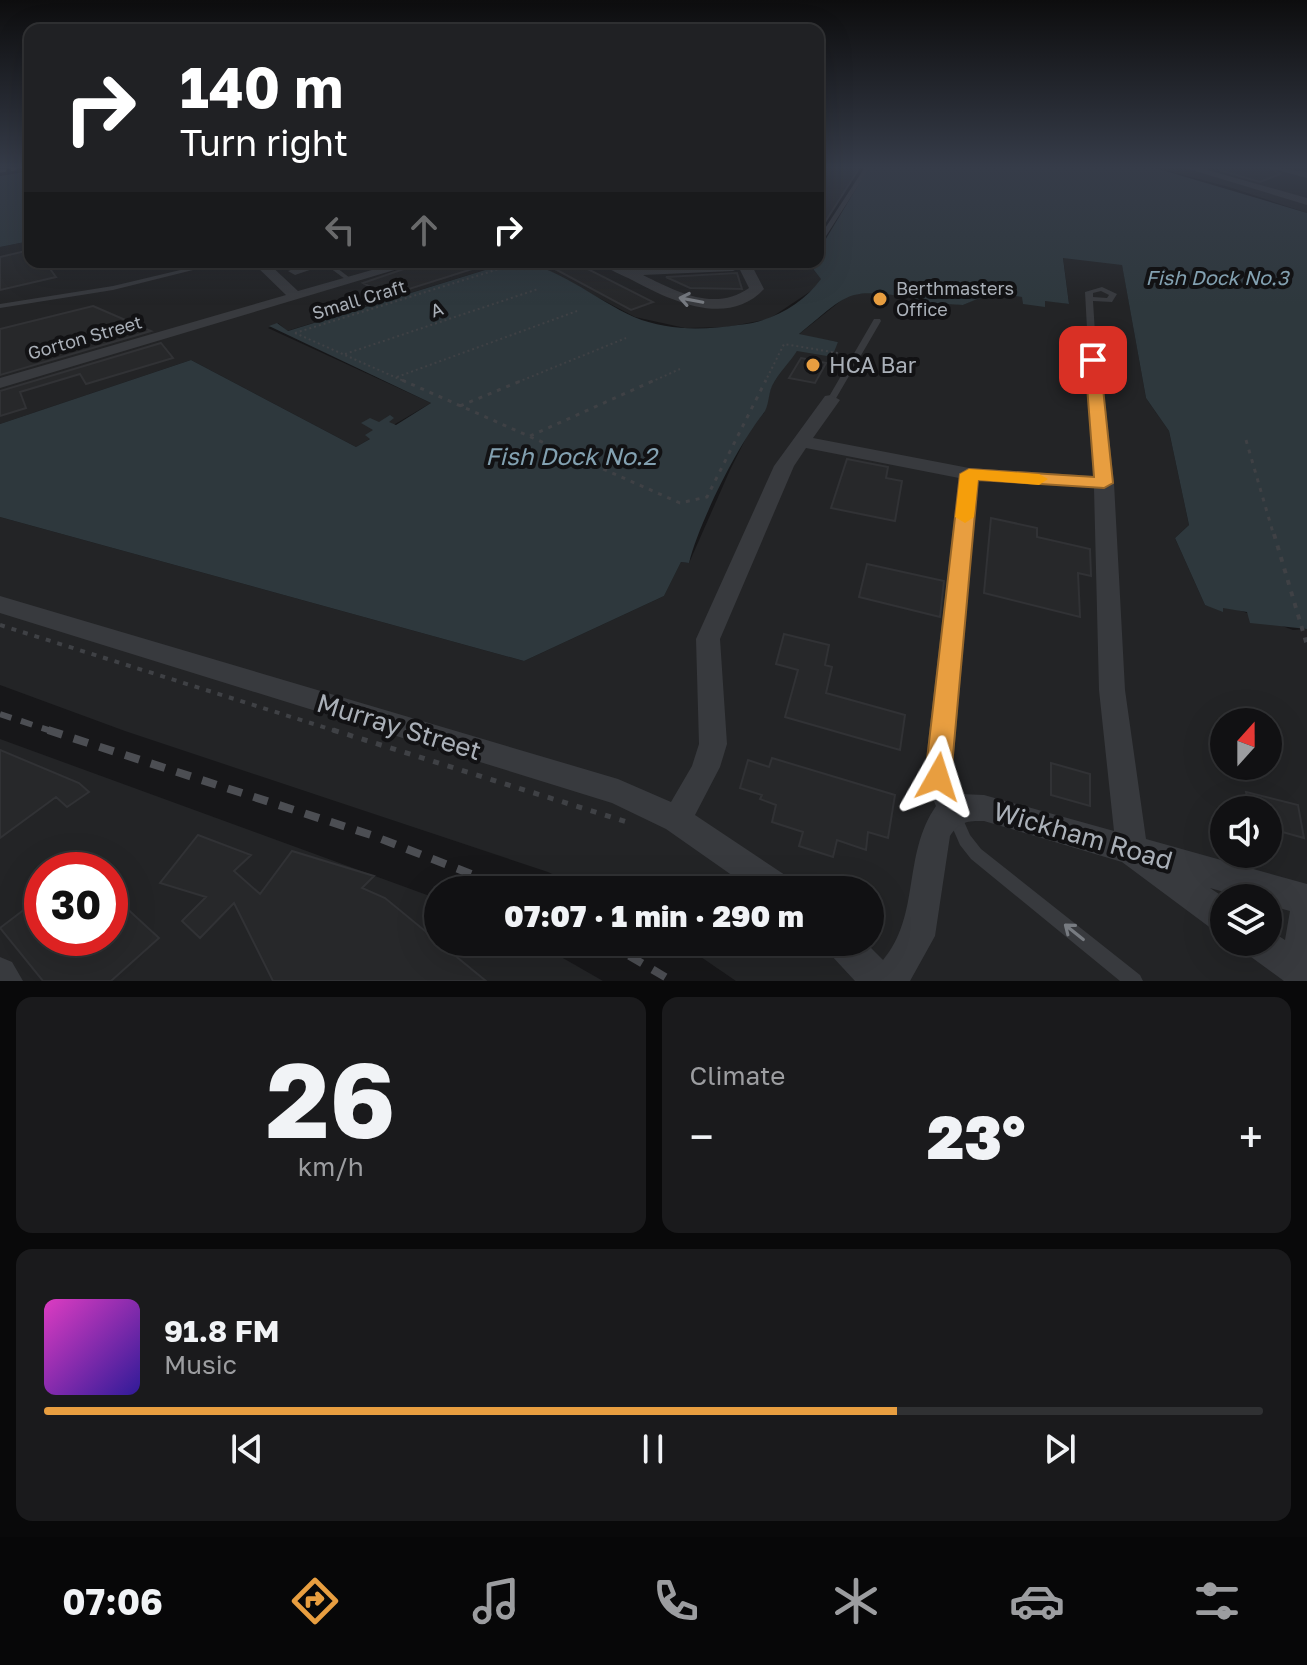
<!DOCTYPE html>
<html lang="en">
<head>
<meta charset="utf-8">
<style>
  body { margin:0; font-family:"Golos Text",sans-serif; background:#1a1a1c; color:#f1f3f6; height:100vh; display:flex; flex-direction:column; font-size:30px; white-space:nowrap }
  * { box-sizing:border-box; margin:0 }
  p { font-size:26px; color:#9c9da0 }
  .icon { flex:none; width:44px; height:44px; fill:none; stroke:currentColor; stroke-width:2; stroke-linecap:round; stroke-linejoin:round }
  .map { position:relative; height:981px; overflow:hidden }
  .details { display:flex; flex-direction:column; gap:16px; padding:16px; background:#09090a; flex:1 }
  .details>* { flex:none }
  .banner { position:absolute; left:24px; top:24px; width:800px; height:244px; border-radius:16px; box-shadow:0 8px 32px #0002,0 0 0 2px #303133; background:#202124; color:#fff; overflow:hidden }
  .needle { width:52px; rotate:21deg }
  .buttons { position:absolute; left:1210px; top:708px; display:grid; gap:16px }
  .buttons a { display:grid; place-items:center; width:72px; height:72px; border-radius:50%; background:#111113; box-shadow:0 8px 32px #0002,0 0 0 2px #303133; font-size:40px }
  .speed { position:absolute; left:24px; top:852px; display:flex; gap:16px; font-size:40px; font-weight:700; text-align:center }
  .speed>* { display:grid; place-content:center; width:104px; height:104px; border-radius:50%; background:#111113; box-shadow:0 8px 32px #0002,0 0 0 2px #303133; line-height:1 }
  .speed .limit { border:12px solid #d22; background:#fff; color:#111 }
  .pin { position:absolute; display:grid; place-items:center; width:68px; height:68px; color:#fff; margin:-34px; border-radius:16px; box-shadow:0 4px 12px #0006 }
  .me { position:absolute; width:88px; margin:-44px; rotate:6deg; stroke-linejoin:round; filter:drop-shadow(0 0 6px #0008) }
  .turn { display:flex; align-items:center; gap:28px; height:168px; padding:0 24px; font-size:36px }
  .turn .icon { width:104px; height:104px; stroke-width:2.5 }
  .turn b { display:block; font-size:56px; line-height:68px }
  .lanes { display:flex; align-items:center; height:76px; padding:0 24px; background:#0003; justify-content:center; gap:40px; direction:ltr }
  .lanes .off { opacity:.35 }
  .big { font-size:60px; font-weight:800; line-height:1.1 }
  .details .tile { flex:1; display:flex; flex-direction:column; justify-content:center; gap:12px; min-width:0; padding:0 28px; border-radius:16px; background:#1a1a1c }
  .details .dial { align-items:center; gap:0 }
  .dial b { font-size:104px; line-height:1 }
  .song { display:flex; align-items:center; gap:24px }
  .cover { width:96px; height:96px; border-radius:12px; background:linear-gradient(135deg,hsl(310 70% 55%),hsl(250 70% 35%)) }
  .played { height:8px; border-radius:4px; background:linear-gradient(90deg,#e89e40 70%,#303133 70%) }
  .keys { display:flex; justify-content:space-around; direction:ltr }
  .heat { display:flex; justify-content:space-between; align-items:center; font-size:44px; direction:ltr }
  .details .tiles { flex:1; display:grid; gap:16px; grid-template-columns:1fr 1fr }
  .tile:last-child { grid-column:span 2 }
  .trip { position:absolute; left:424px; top:876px; width:460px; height:80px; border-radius:40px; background:#111113; box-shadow:0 8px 32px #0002,0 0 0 2px #303133; font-weight:800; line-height:80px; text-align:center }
  .dock { display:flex; height:128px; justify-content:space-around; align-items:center; background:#070708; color:#9c9da0 }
  .dock .icon { width:56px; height:56px }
  .dock .current { color:#e89e40 }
  .dock b { font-size:36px; color:#f1f3f6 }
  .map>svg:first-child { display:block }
</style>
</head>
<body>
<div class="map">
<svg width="1307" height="981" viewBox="0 0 1307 981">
  <rect width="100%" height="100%" fill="#171719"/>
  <!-- built -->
  <path fill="#232426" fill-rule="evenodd" d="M1152,167h155v46l-78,-26z
    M30,241v21h481l-224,69 -9,-8 -10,5 163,75 -75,44 -165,-87 -191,64v-177z
    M1063,257l59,7 24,134 23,33 20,94 -14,13 30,67 31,4 57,21 14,-1v352h-571l-57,-39h191v-52h-284l-38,-18 -423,-141 -125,-46v-168l524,144 140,-65 17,-34 8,1 41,-93 22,-44 12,-13 7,-26 19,-30 7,-6h33l8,-9 -40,-7 50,-40 25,-3 90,13 19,-9v-4l41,5 22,9v-6l24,4zM1224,722h44v44h-44zM1224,810h44v44h-44zM1224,898h44v44h-44z
    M530,262h282l-2,4 12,13 -5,8 -48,32 -42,8 -42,1 -50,-11z
    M0,739l438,160v43h97l68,39h-603zM42,870h68v68h-68z"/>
  <!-- water -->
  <path fill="#2e383d" d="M869,167h283l155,46v416l-57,-6 -3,-11 -24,-4v4l-18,-7 -30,-67 14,-13 -20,-94 -23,-33 -24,-133 -59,-7 6,46 -24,-3v6l-22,-3 -1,-7 -39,-5 -1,5 -19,8 -49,-3 1,-4c-70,-10 -63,-7 -116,36l39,8 -4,10h-4l-3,4 -30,-5c-7,11 -18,21 -25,35 -4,9 -3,21 -9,28 -26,32 -64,109 -74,149l-8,-1 -17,34 -140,65 -524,-144v-93l191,-64 165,87 14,-8 -5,-4 8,-5 -12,-7 9,-5 9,4 11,-7 4,3 -5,4 7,3 35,-22 -162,-77 8,-3 11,8 223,-69c43,0 84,38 123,55 34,14 69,13 104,8 33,-3 64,-20 83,-46l-11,-14 8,-3v-10z
    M30,171v70l-30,6v-71z"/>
  <!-- building -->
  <path fill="#27282a" stroke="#313235" stroke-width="2" d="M822,167h38l-42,66v-61z
    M1219,167h50l11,7 -20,8 -41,-12z
    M30,250v12h15l11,15 -56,13v-33z
    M424,262h61v3l-98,31 -24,-13z
    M542,262h32l79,40 -22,8z
    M737,273l5,16 -52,-1 -24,-11z
    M93,306l58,25 -151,44v-46z
    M161,343l12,15 -87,26 -6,-10 -60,18 6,16 -26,8v-25z
    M801,358l25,5 -11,20 -26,-5z
    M847,459l41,8 -2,11 16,3 -7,40 -64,-13z
    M991,518l46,10v9l53,12 1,27 -13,-3 2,44 -96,-24z
    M867,564l77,17 -4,36 -81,-20z
    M784,634l45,11 -4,20 7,2 -6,26 79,22 -5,35 -115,-33 13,-47 -22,-6z
    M0,750l79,33 10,9 -22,15 -11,-10 -56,41z
    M772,758l123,37 -7,43 -20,-6 -2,18 -29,-10 -4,17 -34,-11 4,-14 -31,-10 4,-17 -16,-6 2,-4 -22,-7 8,-28 21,7z
    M1051,763l39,11v32l-39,-11z
    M1246,792l52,13 6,33 -36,-10v-18h-18z
    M198,835l53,20 -17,16 26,23 32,-43 82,25 -12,12 23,10 101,83h-213l-39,-78 -34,35 -18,-17 24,-24 -46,-14z
    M110,893l49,45 -48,43h-68l-43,-53 42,-32v42h68z"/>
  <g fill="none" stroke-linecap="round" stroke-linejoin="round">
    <!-- path-far3 -->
    <path stroke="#3f4145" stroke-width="2" stroke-dasharray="2 3" stroke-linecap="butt" d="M295,333l111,49
      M295,333l226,-71
      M345,354l193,-65
      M397,377l180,-66
      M518,382l108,-44
      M651,382l29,-13
      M765,382l19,-38 54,9"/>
    <!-- path-far2 -->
    <path stroke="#3f4145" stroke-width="3" stroke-dasharray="4 6" stroke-linecap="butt" d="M402,380l278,123 27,-6 59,-117
      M460,406l63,-26
      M530,436l125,-56
      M1246,440l28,96"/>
    <!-- path-far1 -->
    <path stroke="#3f4145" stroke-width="4" stroke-dasharray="5 7" stroke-linecap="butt" d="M1274,534l33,111
      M0,625l339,107"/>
    <!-- path -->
    <path stroke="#3f4145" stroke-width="5" stroke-dasharray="6 9" stroke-linecap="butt" d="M333,730l297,93"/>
    <!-- lane -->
    <path fill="#383a3e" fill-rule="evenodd" d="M865,167h5l-49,77 -3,2v-7z
      M214,262h11l-112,28 -113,18v-4l113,-18z
      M322,262h7l25,19 -5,1z
      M782,262h21c-4,3 -17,3 -21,0z
      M1102,287l15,7 -5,8 -19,-1 4,64 -4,2 -4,-2 -4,-73zM1101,291l8,4 -2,3 -14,-1v-4z
      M874,319h6l1,2 -46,79 -4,3 -3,-1 -1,-2z
      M953,806l5,2 12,27 11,14 159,126 3,6h-23l-149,-122 -11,-14 -14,-32 2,-5z"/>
    <!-- street -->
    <path fill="#383a3e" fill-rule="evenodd" d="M1182,167h15l110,31v7z
      M1272,167l35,5v6l-34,-9z
      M252,262h15l31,29 102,-29h21l-421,126v-10l286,-83z
      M312,262h21l-38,13 -7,-4z
      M600,262h17l12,6 121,-6 14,27c-36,39 -93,12 -132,-9 -10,-5 -23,-10 -32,-18zM739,268l10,20c-34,24 -72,4 -106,-13l90,-4z
      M1093,360l8,5 13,118 11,207 21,149 161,45v97h-23l-37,-27 -5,-12h26v-13l17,11 5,-29 -22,-6v-7h-23l-35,-10 15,10 -1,35 -12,-4 -90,-67 -138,-41c-17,0 -24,0 -34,15l-15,100 -25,45h-55l-25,-27 -5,-12h40l18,18c38,-45 19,-105 53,-154l-12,-29 35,-299 -153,-30 -12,18 -74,173 7,105 -7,23 -25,48 96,64 5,11h-43l-87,-61 -54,-26 -612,-190v-17l618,183 53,23 21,-36 7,-22 -3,-105 78,-173 51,-70 6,-1 9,5 -27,38 156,30 125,8 -9,-111zM978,480l116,8 5,202 15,141 -130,-36 -24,-1 -8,-17z
      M0,957l12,5 11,19h-23z"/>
    <!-- rail-far2 -->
    <path stroke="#4c4e53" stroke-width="3" stroke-dasharray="6 5" stroke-linecap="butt" d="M0,171l30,-4"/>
    <!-- rail-far1 -->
    <path stroke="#4c4e53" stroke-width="6" stroke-dasharray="12 10" stroke-linecap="butt" d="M0,714l54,18"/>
    <!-- rail -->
    <path stroke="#4c4e53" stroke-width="8" stroke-dasharray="15 12" stroke-linecap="butt" d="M48,730l323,105 141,55
      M606,942l66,39"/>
  </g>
  <!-- one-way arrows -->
  <defs><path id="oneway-shaft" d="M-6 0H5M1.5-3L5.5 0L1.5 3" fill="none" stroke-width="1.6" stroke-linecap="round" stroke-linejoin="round" transform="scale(2)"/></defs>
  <g stroke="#777b81">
    <use href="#oneway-shaft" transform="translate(691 300) rotate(-169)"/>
    <use href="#oneway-shaft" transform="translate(1074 932) rotate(-141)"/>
  </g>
  <!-- sky -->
  <linearGradient id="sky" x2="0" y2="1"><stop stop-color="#0d0d0e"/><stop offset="0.55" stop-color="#363c49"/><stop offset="1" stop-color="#363c49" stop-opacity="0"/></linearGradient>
  <rect width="1307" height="304" fill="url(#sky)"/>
  <!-- route -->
  <path fill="#e89e40" stroke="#97672a" stroke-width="2" d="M1093,355l7,5 13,123 -9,5 -126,-8 -27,297 -4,9 -9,3 -9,-3 -4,-9 35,-303 9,-5 125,8 -9,-117z"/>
  <!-- slow -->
  <path fill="#f59e0b" d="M969,469l70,5 9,5 -9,6 -61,-5 -4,37 -9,6 -10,-6 5,-43z"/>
  <!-- markers -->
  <g fill="#e89e40" stroke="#121214" stroke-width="3">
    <circle cx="880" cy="299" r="8"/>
    <circle cx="813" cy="365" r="8"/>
  </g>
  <g text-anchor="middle" stroke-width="8" stroke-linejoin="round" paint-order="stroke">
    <!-- far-poi labels -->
    <g font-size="18" fill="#aab0b8" stroke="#121214" text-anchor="start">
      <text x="896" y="295">Berthmasters<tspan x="896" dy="21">Office</tspan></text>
    </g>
    <!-- far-street labels -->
    <g font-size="18" fill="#aab0b8" stroke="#121214">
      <text transform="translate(359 300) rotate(-17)" y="6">Small Craft</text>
      <text transform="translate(437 310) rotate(-19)" y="6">A</text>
      <text transform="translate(85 338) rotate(-16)" y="6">Gorton Street</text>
    </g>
    <!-- far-water labels -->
    <g font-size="20" font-style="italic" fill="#83a1b1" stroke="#121214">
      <text x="1217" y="285">Fish Dock No.3</text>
    </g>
    <!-- poi labels -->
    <g font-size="22" fill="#aab0b8" stroke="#121214" text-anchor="start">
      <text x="829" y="373">HCA Bar</text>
    </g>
    <!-- water labels -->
    <g font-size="24" font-style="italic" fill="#83a1b1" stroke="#121214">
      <text x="571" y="465">Fish Dock No.2</text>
    </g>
    <!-- near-street labels -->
    <g font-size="26" fill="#aab0b8" stroke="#121214">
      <text transform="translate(399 727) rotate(17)" y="9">Murray Street</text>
      <text transform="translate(1083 836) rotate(16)" y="9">Wickham Road</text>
    </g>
  </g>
</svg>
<div class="buttons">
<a><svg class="needle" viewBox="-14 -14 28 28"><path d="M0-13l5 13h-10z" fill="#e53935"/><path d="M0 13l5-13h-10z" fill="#9c9da0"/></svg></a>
<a><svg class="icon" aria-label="sound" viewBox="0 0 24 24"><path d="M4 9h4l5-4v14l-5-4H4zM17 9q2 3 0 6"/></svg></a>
<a><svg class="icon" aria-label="layers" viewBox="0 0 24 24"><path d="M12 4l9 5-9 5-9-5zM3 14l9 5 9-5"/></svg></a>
</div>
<div class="speed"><div class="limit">30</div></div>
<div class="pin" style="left:1093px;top:360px;background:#d93025"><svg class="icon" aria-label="arrive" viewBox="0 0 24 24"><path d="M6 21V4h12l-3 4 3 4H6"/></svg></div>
<svg class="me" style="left:938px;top:777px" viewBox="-20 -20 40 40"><path d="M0-17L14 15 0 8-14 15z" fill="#e89e40" stroke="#fff" stroke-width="4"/></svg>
<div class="trip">07:07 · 1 min · 290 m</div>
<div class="banner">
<div class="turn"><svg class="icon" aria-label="right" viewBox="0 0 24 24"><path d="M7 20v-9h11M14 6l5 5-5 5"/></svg><div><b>140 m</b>Turn right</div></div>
<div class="lanes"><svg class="icon off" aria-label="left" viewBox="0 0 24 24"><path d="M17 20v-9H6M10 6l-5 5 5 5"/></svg><svg class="icon off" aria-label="ahead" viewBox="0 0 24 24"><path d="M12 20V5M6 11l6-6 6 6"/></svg><svg class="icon" aria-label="right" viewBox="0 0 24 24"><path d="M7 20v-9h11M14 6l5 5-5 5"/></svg></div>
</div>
</div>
<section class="details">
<div class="tiles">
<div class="tile dial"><b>26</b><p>km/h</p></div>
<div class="tile"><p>Climate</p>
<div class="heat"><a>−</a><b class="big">23°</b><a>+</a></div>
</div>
<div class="tile">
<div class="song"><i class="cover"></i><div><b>91.8 FM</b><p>Music</p></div></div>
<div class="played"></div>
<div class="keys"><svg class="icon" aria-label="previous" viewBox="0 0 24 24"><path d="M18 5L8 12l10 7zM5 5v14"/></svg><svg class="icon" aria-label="pause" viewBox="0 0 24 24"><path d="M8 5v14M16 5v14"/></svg><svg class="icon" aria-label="next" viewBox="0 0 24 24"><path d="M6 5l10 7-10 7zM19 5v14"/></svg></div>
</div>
</div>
</section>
<nav class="dock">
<b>07:06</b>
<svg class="icon current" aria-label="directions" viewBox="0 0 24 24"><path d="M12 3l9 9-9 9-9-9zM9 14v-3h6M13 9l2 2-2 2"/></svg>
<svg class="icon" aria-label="music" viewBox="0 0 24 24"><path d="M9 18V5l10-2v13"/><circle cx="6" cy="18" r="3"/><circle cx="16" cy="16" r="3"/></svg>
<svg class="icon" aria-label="phone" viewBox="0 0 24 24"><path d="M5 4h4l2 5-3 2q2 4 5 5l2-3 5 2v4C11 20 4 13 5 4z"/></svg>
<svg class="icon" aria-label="climate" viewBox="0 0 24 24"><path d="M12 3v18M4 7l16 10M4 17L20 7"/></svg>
<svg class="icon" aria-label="car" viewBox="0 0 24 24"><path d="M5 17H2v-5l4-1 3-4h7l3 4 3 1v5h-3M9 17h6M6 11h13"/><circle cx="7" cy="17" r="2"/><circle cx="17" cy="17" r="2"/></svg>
<svg class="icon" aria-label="filters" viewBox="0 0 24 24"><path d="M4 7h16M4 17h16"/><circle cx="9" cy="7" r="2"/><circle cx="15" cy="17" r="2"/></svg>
</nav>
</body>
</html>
